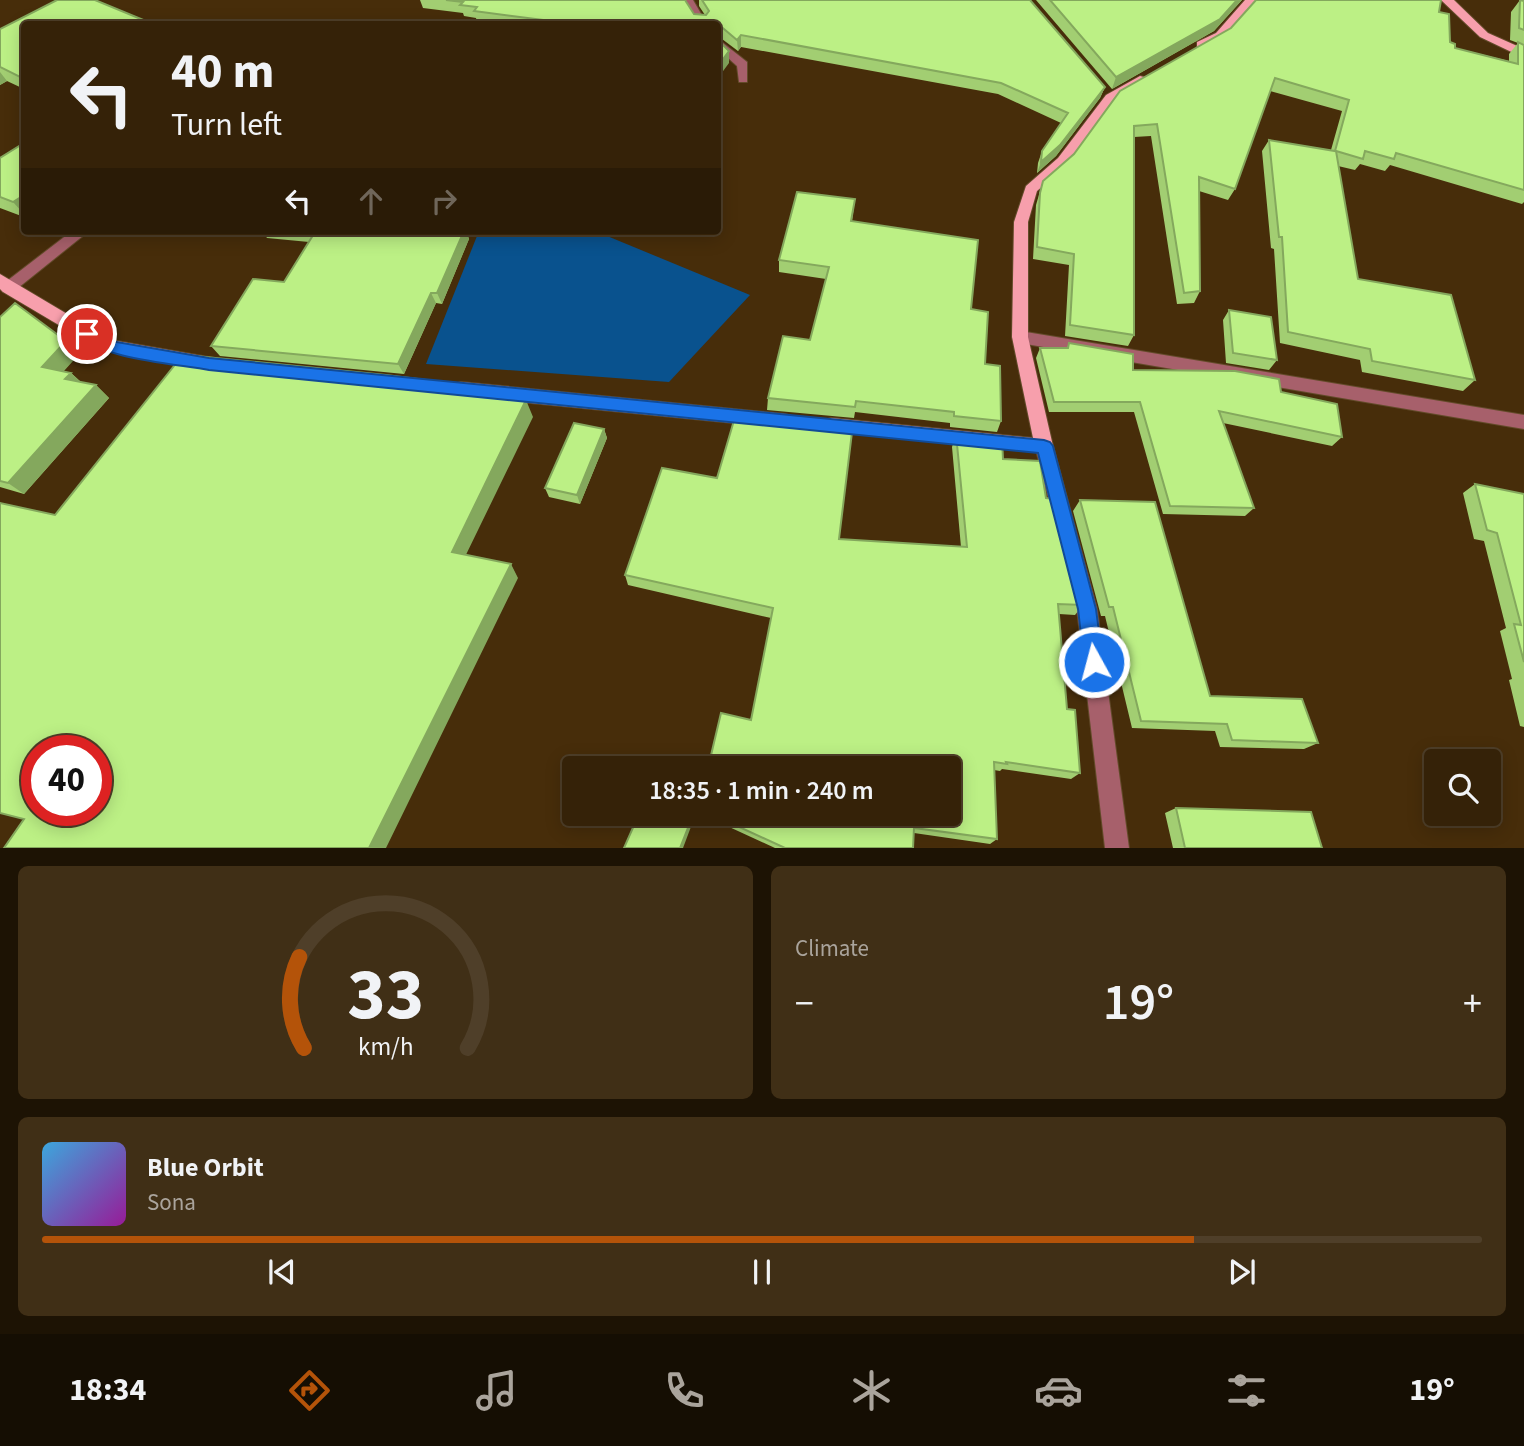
<!DOCTYPE html>
<html lang="en">
<head>
<meta charset="utf-8">
<style>
  body { margin:0; font-family:"Source Sans 3",sans-serif; background:#402f16; color:#f1f3f6; height:100vh; display:flex; flex-direction:column; font-size:26px; white-space:nowrap }
  * { box-sizing:border-box; margin:0 }
  p { font-size:23px; color:#aaa49c }
  .icon { flex:none; width:38px; height:38px; fill:none; stroke:currentColor; stroke-width:2; stroke-linecap:round; stroke-linejoin:round }
  .map { position:relative; height:848px; overflow:hidden }
  .details { display:flex; flex-direction:column; gap:18px; padding:18px; background:#1d1304; flex:1 }
  .details>* { flex:none }
  .guide { position:absolute; left:21px; top:21px; width:700px; height:214px; border-radius:7px; box-shadow:0 4px 18px #0003,0 0 0 2px #4f3f29; background:#352208; color:#f1f3f6; overflow:hidden }
  .controls { position:absolute; left:1424px; top:749px; display:grid; gap:14px }
  .controls a { display:grid; place-items:center; width:77px; height:77px; border-radius:7px; background:#352208; box-shadow:0 4px 18px #0003,0 0 0 2px #4f3f29; font-size:35px }
  .speed { position:absolute; left:21px; top:735px; display:flex; gap:14px; font-size:35px; font-weight:700; text-align:center }
  .speed>* { display:grid; place-content:center; width:91px; height:91px; border-radius:50%; background:#352208; box-shadow:0 4px 18px #0003,0 0 0 2px #4f3f29; line-height:1 }
  .speed .limit { border:10px solid #d22; background:#fff; color:#111 }
  .pin { position:absolute; display:grid; place-items:center; width:60px; height:60px; color:#fff; margin:-30px; border:4px solid #fff; border-radius:50%; box-shadow:0 2px 7px #0007 }
  .me { position:absolute; width:77px; margin:-38px; rotate:353deg; stroke-linejoin:round; filter:drop-shadow(0 0 5px #0008) }
  .turn { display:flex; align-items:center; gap:24px; height:147px; padding:0 35px; font-size:32px }
  .turn .icon { width:91px; height:91px; stroke-width:2.5 }
  .turn b { display:block; font-size:49px; line-height:60px }
  .lanes { display:flex; align-items:center; height:66px; padding:0 35px; background:#0003; justify-content:center; gap:35px; direction:ltr }
  .lanes .off { opacity:.35 }
  .big { font-size:52px; font-weight:600; line-height:1.1 }
  .details .card { flex:1; display:flex; flex-direction:column; justify-content:center; gap:10px; min-width:0; padding:0 24px; border-radius:10px; background:#402f16 }
  .details .dial { align-items:center; gap:0 }
  .dial svg { height:182px; overflow:visible; fill:none; stroke:#4f3f29; stroke-width:7; stroke-linecap:round; text-anchor:middle }
  .dial text { fill:#f1f3f6; stroke:none }
  .song { display:flex; align-items:center; gap:21px }
  .cover { width:84px; height:84px; border-radius:10px; background:linear-gradient(135deg,hsl(200 70% 55%),hsl(300 70% 35%)) }
  .played { height:7px; border-radius:4px; background:linear-gradient(90deg,#b45309 80%,#4f3f29 80%) }
  .keys { display:flex; justify-content:space-around; direction:ltr }
  .heat { display:flex; justify-content:space-between; align-items:center; font-size:38px; direction:ltr }
  .details .tiles { flex:1; display:grid; gap:18px; grid-template-columns:1fr 1fr }
  .card:last-child { grid-column:span 2 }
  .trip { position:absolute; left:562px; top:756px; width:399px; height:70px; border-radius:7px; background:#352208; box-shadow:0 4px 18px #0003,0 0 0 2px #4f3f29; font-weight:600; line-height:70px; text-align:center }
  .menu { display:flex; height:112px; justify-content:space-around; align-items:center; background:#150e03; color:#aaa49c }
  .menu .icon { width:49px; height:49px }
  .menu .on { color:#b45309 }
  .menu b { font-size:32px; color:#f1f3f6 }
  .map>svg:first-child { display:block }
</style>
</head>
<body>
<div class="map">
<svg width="1524" height="848" viewBox="0 0 1524 848">
  <rect width="100%" height="100%" fill="#472d0a"/>
  <!-- water -->
  <path fill="#09528e" d="M479,231h116l155,64 -81,87 -243,-18z"/>
  <g fill="none" stroke-linecap="round" stroke-linejoin="round">
    <!-- minor casing -->
    <g stroke="#634b2a" stroke-width="2">
      <path id="minor" d="M681,0h12l14,24h-10z
        M718,39l29,23v20h-8l-2,-16 -19,-17z
        M72,231h17l-76,61h-10l-3,-4 3,-4z
        M1020,331l504,84v14l-504,-86 -8,-6z
        M1044,439l6,2 3,5 44,163 32,239h-24l-28,-239 -42,-163 3,-5z"/>
    </g>
    <!-- major casing -->
    <g stroke="#634b2a" stroke-width="2">
      <path id="major" d="M1245,0h12c-13,17 -36,51 -60,48v-6l19,-9z
        M1441,0h13l34,33 36,16v9l-44,-21z
        M1140,76l4,1v6l-30,18 -46,63 -31,27 -9,31v115l25,109 -3,5 -6,2 -219,-23 -3,-5 3,-5 6,-2 202,20 -21,-101 2,-115 12,-36 32,-28 48,-63z
        M0,274l111,66 103,18 6,1 2,5 -2,5 -6,1 -113,-20 -98,-58 -3,-3z
        M461,382l324,32 6,2 3,5 -3,5 -6,2 -324,-32 -6,-2 -2,-5 2,-5z"/>
    </g>
    <!-- minor -->
    <use href="#minor" fill="#a7606b" fill-rule="evenodd"/>
    <!-- major -->
    <use href="#major" fill="#f79fac" fill-rule="evenodd"/>
  </g>
  <!-- wall -->
  <path fill="#a2ce72" d="M420,0h265l9,14 11,1 -6,-9v-6h331l75,87 -5,11 -44,58 -19,17 1,-10 4,-12 19,-28 -63,-29 -257,-47 -3,4 -20,-15v2v-14h-223l-18,-2 -1,-4 -12,-2 -1,-3 -40,-5z
    M1036,0h206l-28,31 -102,58z
    M1520,0l4,1v201l-2,2 -132,-39 -5,6 -25,-7 -5,6 -17,-4 20,113 117,101 -12,11 -101,-19 -2,-12 -80,-17 -6,-94 -3,-1 -9,-97 7,-11 62,10 11,-39 -72,-20 -35,98 -7,11 -29,-9 1,100 -6,12 -17,1 -26,-168 -17,1v198l-6,11 -63,-10 4,-71 -36,-6 3,-54 7,-24 188,-153 208,-16 11,30 5,6 54,13v-7l9,-11 -8,-3 1,-28z
    M24,24v65l-17,-8 -7,4v-56z
    M24,143v74l-24,-9v-50z
    M855,199l-3,22 119,88 30,112 -4,11 -47,-5v-4l-95,-11 -1,6 -87,-8 1,-12 42,-58 16,-61 -47,-7v-12z
    M262,231h204l3,8 -27,65 -6,-1 -32,71 -184,-18 -9,-10 73,-64 25,-40 -42,-4z
    M1229,310l48,50 -8,10 -43,-7 -3,-43z
    M0,317l80,36 -17,18 8,2 10,9 15,3 13,13 -85,96 -24,-7z
    M1069,343l64,27 148,22 61,45 -10,9 -109,-23 31,85 -9,8 -82,-2 -29,-102h-85l-13,-54 4,-10h27z
    M604,429l3,9 -27,66 -31,-7 -4,-9z
    M956,434l47,25 43,39 37,107 -8,10 -16,-1 8,95 13,64 -9,6 -69,-10 -2,2 -6,-1 3,69 -7,5 -76,-11 -1,15h-138l-74,-34h247l-197,-94 20,-102 -143,-33 -3,-10 214,-36 122,8 -9,-100z
    M1475,484l49,10v233l-4,-1 -11,-46 3,-1 -12,-48 6,-3 -22,-87 -10,-2 -11,-46z
    M1080,500l130,196 108,47 -14,6 -84,-2 -5,-16 -83,-3 -27,-112h-4l-28,-105z
    M1176,808l146,40h-149l-8,-35z"/>
  <!-- shaded-wall -->
  <path fill="#84a85d" d="M1237,0h5l-28,31 -102,58 4,-12z
    M741,35v12l-3,4 -1,-11z
    M729,51v12l-11,15v-12z
    M0,72l7,9 -7,4z
    M1105,87l-5,11 -44,58 -19,17 4,-11z
    M24,195v19l-11,-12z
    M464,231h2l3,8 -27,65 -5,-11z
    M431,293l5,10 -32,71 -6,-10z
    M66,341l14,12 -24,27 -14,-13z
    M71,373l13,12 -19,-6z
    M96,385l13,13 -85,96 -16,-11z
    M526,400l7,17 -72,148 -9,-13z
    M604,429l3,9 -27,66 -3,-9z
    M511,564l7,14 -132,270h-17z
    M691,820l1,4 -9,24h-3z"/>
  <!-- building -->
  <path fill="#bcf085" stroke="#84a85d" stroke-width="2" fill-rule="evenodd" d="M57,0h38l58,24h-129v55l-24,-12v-38z
    M446,0h239l9,14 12,1 3,-4 -7,-11h328l75,87 -45,58 -19,17 1,-11 26,-38 -67,-30 -260,-48 -4,5 -19,-16h-152l1,-1 -93,-12 3,-4 -17,-2 3,-3z
    M1050,0h187l-17,19 -104,58z
    M1256,0h185l-2,12 10,2 1,28 5,2v4l63,16v-22l6,3v145l-128,-37 -2,6 -29,-8 -2,8 -27,-8 22,128 93,16 24,85 -103,-19 -2,-12 -82,-17 -6,-95h-3l-10,-97 66,11 14,-51 -74,-22 -40,111 -36,-12 1,114 -16,2 -27,-169 -23,2v209l-64,-10 4,-71 -37,-7 3,-54 3,-12 31,-27 46,-63 111,-63z
    M1520,0l4,1v29l-5,-2z
    M718,40l11,11 -11,15z
    M24,143v52l-11,7 -13,-5v-39z
    M797,192l58,7 -4,22 127,19 -7,69 17,3 -3,52 15,2 1,55 -47,-5v-4l-98,-11 -1,6 -87,-9 15,-62 27,4 19,-73 -50,-7z
    M307,231h157l-27,62h-6l-33,71 -187,-18 42,-67 31,3 31,-50z
    M15,303l51,38 -24,26 29,6 -6,6 31,6 -88,98 -8,-2v-164z
    M1229,310l42,7 6,43 -44,-7z
    M1069,343l64,11v16l102,1 44,8 2,13 56,12 5,33 -123,-26 35,97 -84,-2 -30,-104h-86l-14,-54h28z
    M195,356l191,19 64,8 76,17 -74,152 59,12 -142,284h-365l20,-29 -24,-6v-310l55,12 123,-154 12,2zM37,751h59v59h-59z
    M763,415l90,9 -14,115 128,8 -11,-113 46,5 1,20 37,2 6,37 10,1 26,100 1,6 -25,-1 9,105 8,1 5,63 -74,-11 1,2 -13,-2 3,77 -83,-11 -1,20h-128l-74,-34h237v-46h-240l13,-55 30,7 22,-112 -148,-33 37,-107 55,10 18,-61 26,4z
    M574,423l30,6 -27,66 -32,-7z
    M1475,484l49,10v168l-10,-38 7,1 -24,-92 -10,-3z
    M1080,500l75,2 55,194 92,3 16,44 -86,-3 -5,-16 -86,-3 -28,-114h-4z
    M1176,808l135,4 11,36h-137z
    M639,814h38l14,6 -11,28h-56z"/>
  <!-- route -->
  <path fill="#1a73e8" stroke="#114b97" stroke-width="2" d="M87,329l24,12 98,17 835,82 6,2 3,4 43,163 7,53 -3,6 -6,3 -7,-3 -3,-6 -6,-53 -40,-156 -829,-83c-31,-6 -112,-11 -129,-36z"/>
</svg>
<div class="controls">
<a><svg class="icon" aria-label="search" viewBox="0 0 24 24"><circle cx="10" cy="10" r="6"/><path d="M15 15l6 6"/></svg></a>
</div>
<div class="speed"><div class="limit">40</div></div>
<div class="pin" style="left:87px;top:334px;background:#d93025"><svg class="icon" aria-label="arrive" viewBox="0 0 24 24"><path d="M6 21V4h12l-3 4 3 4H6"/></svg></div>
<svg class="me" style="left:1094px;top:662px" viewBox="-20 -20 40 40"><circle r="17" fill="#1a73e8" stroke="#fff" stroke-width="3"/><path d="M0-11L8 9 0 5-8 9z" fill="#fff"/></svg>
<div class="trip">18:35 · 1 min · 240 m</div>
<div class="guide">
<div class="turn"><svg class="icon" aria-label="left" viewBox="0 0 24 24"><path d="M17 20v-9H6M10 6l-5 5 5 5"/></svg><div><b>40 m</b>Turn left</div></div>
<div class="lanes"><svg class="icon" aria-label="left" viewBox="0 0 24 24"><path d="M17 20v-9H6M10 6l-5 5 5 5"/></svg><svg class="icon off" aria-label="ahead" viewBox="0 0 24 24"><path d="M12 20V5M6 11l6-6 6 6"/></svg><svg class="icon off" aria-label="right" viewBox="0 0 24 24"><path d="M7 20v-9h11M14 6l5 5-5 5"/></svg></div>
</div>
</div>
<section class="details">
<div class="tiles">
<div class="card dial"><svg viewBox="0 0 100 80">
<path d="M14 69A42 42 0 1 1 86 69"/>
<path d="M14 69A42 42 0 0 1 12 29" stroke="#b45309"/>
<text x="50" y="56" font-size="32" font-weight="700">33</text>
<text x="50" y="72" font-size="11">km/h</text>
</svg></div>
<div class="card"><p>Climate</p>
<div class="heat"><a>−</a><b class="big">19°</b><a>+</a></div>
</div>
<div class="card">
<div class="song"><i class="cover"></i><div><b>Blue Orbit</b><p>Sona</p></div></div>
<div class="played"></div>
<div class="keys"><svg class="icon" aria-label="previous" viewBox="0 0 24 24"><path d="M18 5L8 12l10 7zM5 5v14"/></svg><svg class="icon" aria-label="pause" viewBox="0 0 24 24"><path d="M8 5v14M16 5v14"/></svg><svg class="icon" aria-label="next" viewBox="0 0 24 24"><path d="M6 5l10 7-10 7zM19 5v14"/></svg></div>
</div>
</div>
</section>
<nav class="menu">
<b>18:34</b>
<svg class="icon on" aria-label="directions" viewBox="0 0 24 24"><path d="M12 3l9 9-9 9-9-9zM9 14v-3h6M13 9l2 2-2 2"/></svg>
<svg class="icon" aria-label="music" viewBox="0 0 24 24"><path d="M9 18V5l10-2v13"/><circle cx="6" cy="18" r="3"/><circle cx="16" cy="16" r="3"/></svg>
<svg class="icon" aria-label="phone" viewBox="0 0 24 24"><path d="M5 4h4l2 5-3 2q2 4 5 5l2-3 5 2v4C11 20 4 13 5 4z"/></svg>
<svg class="icon" aria-label="climate" viewBox="0 0 24 24"><path d="M12 3v18M4 7l16 10M4 17L20 7"/></svg>
<svg class="icon" aria-label="car" viewBox="0 0 24 24"><path d="M5 17H2v-5l4-1 3-4h7l3 4 3 1v5h-3M9 17h6M6 11h13"/><circle cx="7" cy="17" r="2"/><circle cx="17" cy="17" r="2"/></svg>
<svg class="icon" aria-label="filters" viewBox="0 0 24 24"><path d="M4 7h16M4 17h16"/><circle cx="9" cy="7" r="2"/><circle cx="15" cy="17" r="2"/></svg>
<b>19°</b>
</nav>
</body>
</html>
